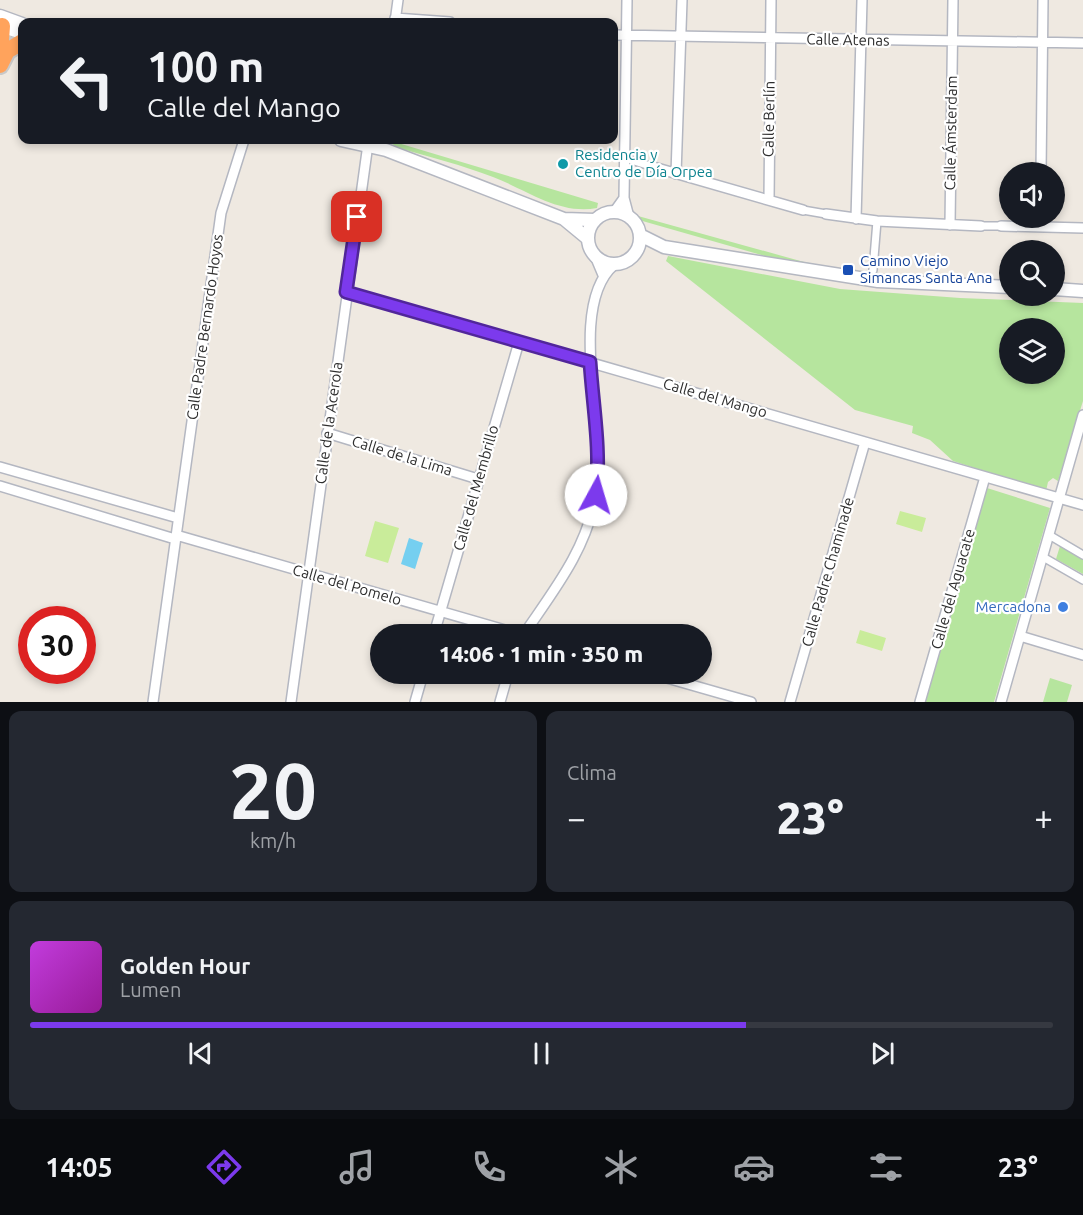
<!DOCTYPE html>
<html lang="es">
<head>
<meta charset="utf-8">
<style>
  body { margin:0; font-family:Ubuntu,sans-serif; background:#242831; color:#f1f3f6; height:100vh; display:flex; flex-direction:column; font-size:22px; white-space:nowrap }
  * { box-sizing:border-box; margin:0 }
  p { font-size:20px; color:#9ea1a6 }
  .icon { flex:none; width:33px; height:33px; fill:none; stroke:currentColor; stroke-width:2; stroke-linecap:round; stroke-linejoin:round }
  .map { position:relative; height:702px; overflow:hidden }
  .drawer { display:flex; flex-direction:column; gap:9px; padding:9px; background:#0d0f14; flex:1 }
  .drawer>* { flex:none }
  .guide { position:absolute; left:18px; top:18px; width:600px; height:126px; border-radius:12px; box-shadow:0 3px 9px #0003; background:#171b24; color:#f1f3f6; overflow:hidden }
  .tools { position:absolute; left:999px; top:162px; display:grid; gap:12px }
  .tools a { display:grid; place-items:center; width:66px; height:66px; border-radius:50%; background:#171b24; box-shadow:0 3px 9px #0003; font-size:30px }
  .speed { position:absolute; left:18px; top:606px; display:flex; gap:12px; font-size:30px; font-weight:700; text-align:center }
  .speed>* { display:grid; place-content:center; width:78px; height:78px; border-radius:50%; background:#171b24; box-shadow:0 3px 9px #0003; line-height:1 }
  .speed .limit { border:9px solid #d22; background:#fff; color:#111 }
  .pin { position:absolute; display:grid; place-items:center; width:51px; height:51px; color:#fff; margin:-26px; border-radius:12px; box-shadow:0 3px 9px #0006 }
  .me { position:absolute; width:66px; margin:-33px; rotate:6deg; stroke-linejoin:round; filter:drop-shadow(0 0 4px #0008) }
  .turn { display:flex; align-items:center; gap:21px; height:126px; padding:0 30px; font-size:27px }
  .turn .icon { width:78px; height:78px; stroke-width:2.5 }
  .turn b { display:block; font-size:42px; line-height:51px }
  .big { font-size:45px; font-weight:800; line-height:1.1 }
  .drawer .widget { flex:1; display:flex; flex-direction:column; justify-content:center; gap:9px; min-width:0; padding:0 21px; border-radius:12px; background:#242831 }
  .drawer .dial { align-items:center; gap:0 }
  .dial b { font-size:78px; line-height:1 }
  .song { display:flex; align-items:center; gap:18px }
  .cover { width:72px; height:72px; border-radius:9px; background:linear-gradient(135deg,hsl(290 70% 55%),hsl(300 70% 35%)) }
  .played { height:6px; border-radius:3px; background:linear-gradient(90deg,#7c3aed 70%,#363941 70%) }
  .keys { display:flex; justify-content:space-around; direction:ltr }
  .heat { display:flex; justify-content:space-between; align-items:center; font-size:33px; direction:ltr }
  .drawer .tiles { flex:1; display:grid; gap:9px; grid-template-columns:1fr 1fr }
  .widget:last-child { grid-column:span 2 }
  .trip { position:absolute; left:370px; top:624px; width:342px; height:60px; border-radius:30px; background:#171b24; box-shadow:0 3px 9px #0003; font-weight:800; line-height:60px; text-align:center }
  .tabs { display:flex; height:96px; justify-content:space-around; align-items:center; background:#090b0e; color:#9ea1a6 }
  .tabs .icon { width:42px; height:42px }
  .tabs .active { color:#7c3aed }
  .tabs b { font-size:27px; color:#f1f3f6 }
  .map>svg:first-child { display:block }
</style>
</head>
<body>
<div class="map">
<svg width="1083" height="702" viewBox="0 0 1083 702">
  <rect width="100%" height="100%" fill="#efe9e1"/>
  <!-- green -->
  <path fill="#b6e59e" fill-rule="evenodd" d="M388,140l210,63 -1,5c-38,7 -70,-18 -104,-31 -31,-12 -64,-20 -97,-30z
    M638,216l166,46 36,7 -5,3 -63,-14 -133,-38z
    M668,256l172,33 120,9 123,5v98l-25,80 -5,-3 -5,4 -2,9 -93,-30 -23,-21 -18,-7 1,-7 -58,-16 -189,-149zM1010,328h44v46h-44z
    M987,488l63,20 -56,194h-69z
    M1060,546l23,13v15l-27,-15z
    M1050,678l22,7 -5,17h-24z"/>
  <!-- pitch -->
  <path fill="#c9ec9a" d="M900,511l26,7 -4,14 -26,-8z
    M375,521l24,7 -11,35 -23,-7z
    M860,630l26,8 -4,13 -26,-8z"/>
  <!-- water -->
  <path fill="#75cff0" d="M409,538l14,5 -8,26 -14,-5z"/>
  <g fill="none" stroke-linecap="round" stroke-linejoin="round">
    <!-- pedestrian casing -->
    <g stroke="#b4b7c1" stroke-width="10">
      <path id="pedestrian" d="M631,160l19,6
        M803,210l23,4
        M981,226h20
        M873,270l4,-49
        M1049,535l34,20
        M1043,557l40,23"/>
    </g>
    <!-- minor casing -->
    <g stroke="#b4b7c1" stroke-width="12">
      <path id="minor" d="M627,0l-3,198 5,19
        M395,18l55,4
        M395,22l3,-22
        M614,35l469,8
        M650,166l153,44
        M1041,172l2,-172
        M676,174l6,-174
        M769,200l2,-200
        M614,212l10,-14
        M826,214l51,7 104,5
        M856,219l6,-219
        M950,225l3,-225
        M1001,226l82,2
        M595,256l8,19
        M346,292l737,213
        M327,433l151,46
        M0,467l178,51
        M0,486l175,53
        M176,535l343,99
        M434,634l85,-292
        M524,634c30,-44 63,-85 72,-140 11,-59 -30,-188 18,-229
        M1020,636l63,19
        M653,674l98,28
        M153,702l68,-489 23,-73
        M291,702l77,-558
        M415,702l8,-28
        M500,702l8,-28
        M790,702l75,-260
        M920,702l65,-225
        M1001,702l82,-287"/>
    </g>
    <!-- secondary casing -->
    <g stroke="#b4b7c1" stroke-width="15">
      <path id="secondary" d="M0,16l22,8
        M0,26l22,7
        M341,140l45,10 178,69 23,19
        M588 238a26 26 0 1 1 52 0a26 26 0 1 1-52 0Z
        M564,219l31,1
        M640,235l24,12 214,34 132,6
        M1054,289l29,2"/>
    </g>
    <!-- motorway casing -->
    <g stroke="#c9c9c9" stroke-width="20">
      <path id="motorway" d="M0,54l2,-28
        M0,65l7,-14 15,-9"/>
    </g>
    <!-- pedestrian -->
    <use href="#pedestrian" stroke="#fff" stroke-width="7"/>
    <!-- minor -->
    <use href="#minor" stroke="#fff" stroke-width="9"/>
    <!-- secondary -->
    <use href="#secondary" stroke="#fff" stroke-width="12"/>
    <!-- motorway -->
    <use href="#motorway" stroke="#ffa35c" stroke-width="16"/>
  </g>
  <g fill="none" stroke-linecap="round" stroke-linejoin="round">
    <!-- route casing -->
    <g stroke="#51269a" stroke-width="15">
      <path id="route" d="M357,217l-11,75 244,70c3,45 11,87 6,133"/>
    </g>
    <!-- route -->
    <use href="#route" stroke="#7c3aed" stroke-width="10"/>
  </g>
  <!-- markers -->
  <circle fill="#0f9aa8" stroke="#fff" stroke-width="2" cx="563" cy="164" r="6"/>
  <rect fill="#1a4fb4" stroke="#fff" stroke-width="2" x="842" y="264" width="12" height="12" rx="3"/>
  <circle fill="#3f7fe0" stroke="#fff" stroke-width="2" cx="1063" cy="607" r="6"/>
  <g text-anchor="middle" stroke-width="4.5" stroke-linejoin="round" paint-order="stroke">
    <!-- street labels -->
    <g font-size="15" fill="#2e2e2e" stroke="#fff">
      <text transform="translate(848 40) rotate(1)" y="5">Calle Atenas</text>
      <text transform="translate(769 119) rotate(-89)" y="5">Calle Berlín</text>
      <text transform="translate(951 133) rotate(-89)" y="5">Calle Ámsterdam</text>
      <text transform="translate(205 327) rotate(-82)" y="5">Calle Padre Bernardo Hoyos</text>
      <text transform="translate(715 398) rotate(16)" y="5">Calle del Mango</text>
      <text transform="translate(329 423) rotate(-82)" y="5">Calle de la Acerola</text>
      <text transform="translate(402 456) rotate(17)" y="5">Calle de la Lima</text>
      <text transform="translate(476 488) rotate(-74)" y="5">Calle del Membrillo</text>
      <text transform="translate(828 572) rotate(-74)" y="5">Calle Padre Chaminade</text>
      <text transform="translate(347 585) rotate(16)" y="5">Calle del Pomelo</text>
      <text transform="translate(953 589) rotate(-74)" y="5">Calle del Aguacate</text>
    </g>
    <!-- culture labels -->
    <g font-size="15" fill="#0d838f" stroke="#fff" text-anchor="start">
      <text x="575" y="160">Residencia y<tspan x="575" dy="17">Centro de Día Orpea</tspan></text>
    </g>
    <!-- transit labels -->
    <g font-size="15" fill="#164399" stroke="#fff" text-anchor="start">
      <text x="860" y="266">Camino Viejo<tspan x="860" dy="17">Simancas Santa Ana</tspan></text>
    </g>
    <!-- shop labels -->
    <g font-size="15" fill="#366cbe" stroke="#fff" text-anchor="end">
      <text x="1051" y="612">Mercadona</text>
    </g>
  </g>
</svg>
<div class="tools">
<a><svg class="icon" aria-label="sound" viewBox="0 0 24 24"><path d="M4 9h4l5-4v14l-5-4H4zM17 9q2 3 0 6"/></svg></a>
<a><svg class="icon" aria-label="search" viewBox="0 0 24 24"><circle cx="10" cy="10" r="6"/><path d="M15 15l6 6"/></svg></a>
<a><svg class="icon" aria-label="layers" viewBox="0 0 24 24"><path d="M12 4l9 5-9 5-9-5zM3 14l9 5 9-5"/></svg></a>
</div>
<div class="speed"><div class="limit">30</div></div>
<div class="pin" style="left:357px;top:217px;background:#d93025"><svg class="icon" aria-label="arrive" viewBox="0 0 24 24"><path d="M6 21V4h12l-3 4 3 4H6"/></svg></div>
<svg class="me" style="left:596px;top:495px" viewBox="-20 -20 40 40"><circle r="19" fill="#fff"/><path d="M0-13L10 11 0 6-10 11z" fill="#7c3aed"/></svg>
<div class="trip">14:06 · 1 min · 350 m</div>
<div class="guide">
<div class="turn"><svg class="icon" aria-label="left" viewBox="0 0 24 24"><path d="M17 20v-9H6M10 6l-5 5 5 5"/></svg><div><b>100 m</b>Calle del Mango</div></div>
</div>
</div>
<section class="drawer">
<div class="tiles">
<div class="widget dial"><b>20</b><p>km/h</p></div>
<div class="widget"><p>Clima</p>
<div class="heat"><a>−</a><b class="big">23°</b><a>+</a></div>
</div>
<div class="widget">
<div class="song"><i class="cover"></i><div><b>Golden Hour</b><p>Lumen</p></div></div>
<div class="played"></div>
<div class="keys"><svg class="icon" aria-label="previous" viewBox="0 0 24 24"><path d="M18 5L8 12l10 7zM5 5v14"/></svg><svg class="icon" aria-label="pause" viewBox="0 0 24 24"><path d="M8 5v14M16 5v14"/></svg><svg class="icon" aria-label="next" viewBox="0 0 24 24"><path d="M6 5l10 7-10 7zM19 5v14"/></svg></div>
</div>
</div>
</section>
<nav class="tabs">
<b>14:05</b>
<svg class="icon active" aria-label="directions" viewBox="0 0 24 24"><path d="M12 3l9 9-9 9-9-9zM9 14v-3h6M13 9l2 2-2 2"/></svg>
<svg class="icon" aria-label="music" viewBox="0 0 24 24"><path d="M9 18V5l10-2v13"/><circle cx="6" cy="18" r="3"/><circle cx="16" cy="16" r="3"/></svg>
<svg class="icon" aria-label="phone" viewBox="0 0 24 24"><path d="M5 4h4l2 5-3 2q2 4 5 5l2-3 5 2v4C11 20 4 13 5 4z"/></svg>
<svg class="icon" aria-label="climate" viewBox="0 0 24 24"><path d="M12 3v18M4 7l16 10M4 17L20 7"/></svg>
<svg class="icon" aria-label="car" viewBox="0 0 24 24"><path d="M5 17H2v-5l4-1 3-4h7l3 4 3 1v5h-3M9 17h6M6 11h13"/><circle cx="7" cy="17" r="2"/><circle cx="17" cy="17" r="2"/></svg>
<svg class="icon" aria-label="filters" viewBox="0 0 24 24"><path d="M4 7h16M4 17h16"/><circle cx="9" cy="7" r="2"/><circle cx="15" cy="17" r="2"/></svg>
<b>23°</b>
</nav>
</body>
</html>
